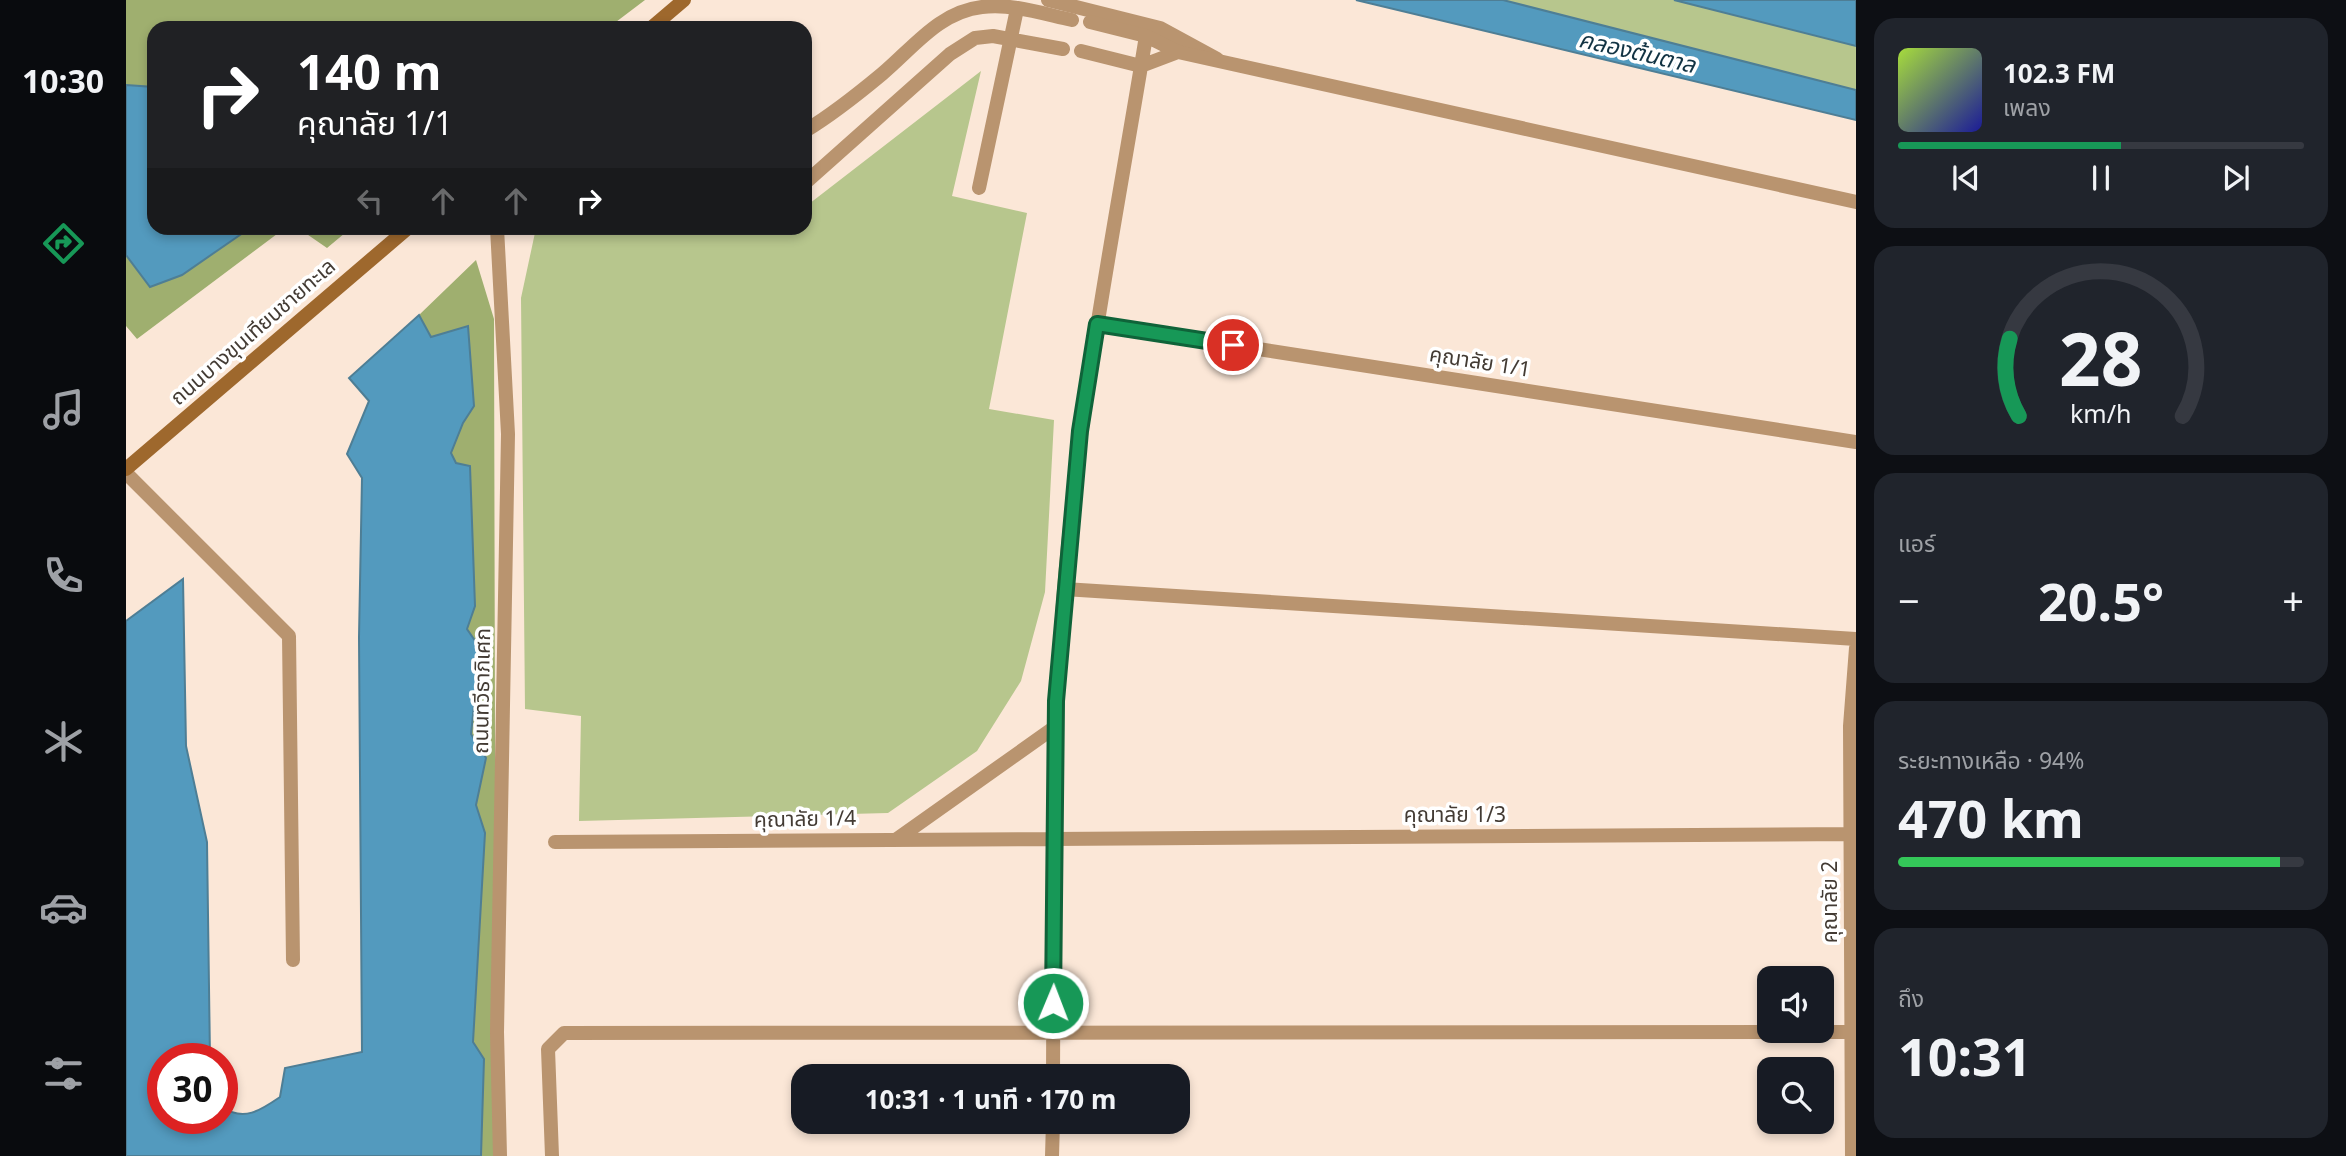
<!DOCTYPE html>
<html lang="th">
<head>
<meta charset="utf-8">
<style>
  body { margin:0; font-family:"Noto Sans","Noto Sans Thai",sans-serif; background:#20242c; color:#f1f3f6; height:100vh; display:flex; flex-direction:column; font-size:26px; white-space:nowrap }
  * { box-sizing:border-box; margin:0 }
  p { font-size:23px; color:#9ea1a6 }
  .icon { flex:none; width:38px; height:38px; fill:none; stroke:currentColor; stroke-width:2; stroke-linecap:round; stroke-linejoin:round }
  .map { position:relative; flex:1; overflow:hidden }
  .details { display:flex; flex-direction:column; gap:18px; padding:18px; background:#0d0f14; width:490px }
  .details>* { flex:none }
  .hud { position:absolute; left:21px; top:21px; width:665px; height:214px; border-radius:21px; box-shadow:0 4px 10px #0003; background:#202124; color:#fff; overflow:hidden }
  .fabs { position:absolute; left:1631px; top:966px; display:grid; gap:14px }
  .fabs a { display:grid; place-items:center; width:77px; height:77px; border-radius:14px; background:#171b24; box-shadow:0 4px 10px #0003; font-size:35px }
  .speed { position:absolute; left:21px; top:1043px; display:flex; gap:14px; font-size:35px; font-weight:700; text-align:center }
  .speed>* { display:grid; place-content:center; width:91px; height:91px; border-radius:50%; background:#171b24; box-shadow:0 4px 10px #0003; line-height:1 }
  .speed .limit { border:10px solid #d22; background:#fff; color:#111 }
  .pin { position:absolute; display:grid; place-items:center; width:60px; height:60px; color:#fff; margin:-30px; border:4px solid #fff; border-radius:50%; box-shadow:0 2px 7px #0007 }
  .me { position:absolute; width:77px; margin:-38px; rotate:1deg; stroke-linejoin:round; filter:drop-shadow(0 0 5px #0008) }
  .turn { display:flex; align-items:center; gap:24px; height:147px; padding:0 35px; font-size:32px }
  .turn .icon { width:91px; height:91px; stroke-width:2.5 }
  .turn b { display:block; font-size:49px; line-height:60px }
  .lanes { display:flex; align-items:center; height:66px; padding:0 35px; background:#0003; justify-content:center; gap:35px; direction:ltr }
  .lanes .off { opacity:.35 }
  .big { font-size:52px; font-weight:700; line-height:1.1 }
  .details .card { flex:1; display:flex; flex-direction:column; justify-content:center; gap:10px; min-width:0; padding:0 24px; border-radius:21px; background:#20242c }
  .details .dial { align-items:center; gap:0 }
  .dial svg { height:182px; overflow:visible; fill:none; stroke:#363941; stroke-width:7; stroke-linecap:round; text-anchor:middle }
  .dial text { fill:#f1f3f6; stroke:none }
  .song { display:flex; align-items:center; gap:21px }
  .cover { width:84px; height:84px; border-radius:10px; background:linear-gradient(135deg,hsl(80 70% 55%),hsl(240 70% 35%)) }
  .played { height:7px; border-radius:4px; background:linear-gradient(90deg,#179857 55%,#363941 55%) }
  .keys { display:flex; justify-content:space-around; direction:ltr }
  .heat { display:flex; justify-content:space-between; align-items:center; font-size:38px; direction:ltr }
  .charge { height:10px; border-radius:5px; background:linear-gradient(90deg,#34c759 94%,#363941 0) }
  .trip { position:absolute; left:665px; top:1064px; width:399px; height:70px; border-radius:21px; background:#171b24; box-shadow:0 4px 10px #0003; font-weight:700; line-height:70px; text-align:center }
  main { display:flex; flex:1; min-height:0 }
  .tabs { display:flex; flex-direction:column; width:126px; justify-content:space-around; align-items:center; background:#090b0e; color:#9ea1a6 }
  .tabs .icon { width:49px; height:49px }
  .tabs .selected { color:#179857 }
  .tabs b { font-size:32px; color:#f1f3f6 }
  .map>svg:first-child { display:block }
</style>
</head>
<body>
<main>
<nav class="tabs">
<b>10:30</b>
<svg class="icon selected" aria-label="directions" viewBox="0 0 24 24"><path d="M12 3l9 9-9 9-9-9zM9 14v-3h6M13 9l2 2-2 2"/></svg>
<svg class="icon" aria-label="music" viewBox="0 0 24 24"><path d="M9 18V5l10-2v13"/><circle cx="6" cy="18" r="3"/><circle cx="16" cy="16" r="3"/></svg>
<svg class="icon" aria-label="phone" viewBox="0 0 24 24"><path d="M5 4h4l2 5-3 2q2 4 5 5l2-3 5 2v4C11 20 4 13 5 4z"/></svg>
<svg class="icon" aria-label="climate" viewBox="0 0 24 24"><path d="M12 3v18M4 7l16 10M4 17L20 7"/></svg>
<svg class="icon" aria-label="car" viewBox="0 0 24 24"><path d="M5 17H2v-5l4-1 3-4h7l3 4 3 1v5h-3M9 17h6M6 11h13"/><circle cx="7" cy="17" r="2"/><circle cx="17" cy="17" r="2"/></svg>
<svg class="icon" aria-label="filters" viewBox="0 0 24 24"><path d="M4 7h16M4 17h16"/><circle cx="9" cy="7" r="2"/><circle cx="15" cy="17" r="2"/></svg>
</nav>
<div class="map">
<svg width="1730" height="1156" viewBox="0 0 1730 1156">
  <rect width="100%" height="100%" fill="#fbe7d7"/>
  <!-- green -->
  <path fill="#b7c68d" d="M1377,0h171l182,46v44z
    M855,71l-29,125 75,17 -38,196 65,11 -9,172 -24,89 -44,70 -89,62 -309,8 2,-105 -56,-7 -4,-411 15,-70h269v-21z"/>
  <!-- forest -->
  <path fill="#9faf6f" d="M0,0h519l-37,28h-454v59l-28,-2z
    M124,228h35l-148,111 -11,-13v-71l25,32 31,-12z
    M172,228h53l-24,20z
    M350,260l18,59 2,837h-15l3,-97 -11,-17 12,-209 -9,-28 10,-47 -15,-24 -4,-105 8,-23 -5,-140 -14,-3 -5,-10 12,-30 11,-17 -6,-79 -37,10 -12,-22z"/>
  <!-- water -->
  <path fill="#539abe" stroke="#4e7e95" stroke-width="2" d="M1230,0h147l353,90v30z
    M1548,0h182v46z
    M0,85l28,2v141h96l-68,47 -32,12 -24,-32z
    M293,315l12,22 37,-11 6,80 -11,17 -12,30 5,10 14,3 5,140 -8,23 13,19 -9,86 15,24 -10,47 9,28 -12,209 11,17 -3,97h-355v-535l57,-42 3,167 21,96 3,217h-47v59h59v-11c22,15 39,3 58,-10l5,-29 77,-16 -3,-415 3,-159 -15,-24 22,-53 -20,-23z"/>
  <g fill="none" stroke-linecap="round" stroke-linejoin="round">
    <!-- service -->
    <path stroke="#b9946f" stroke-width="14" d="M922,0l112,28 57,31
      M0,473l163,163 4,324"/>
    <!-- minor -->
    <path stroke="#b9946f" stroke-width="14" d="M955,51l60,15 37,-14 -32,-16 -56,-14
      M1052,52l678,150
      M679,131c28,-17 53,-37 77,-57 32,-27 57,-62 100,-67 29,-4 62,7 90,13
      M679,183l145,-129 25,-16 18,-2 70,13
      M853,188l38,-179
      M371,228l11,206 -11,598 3,124
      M971,324l759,118
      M938,589l792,50
      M771,839l158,-112
      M429,842l1301,-8
      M927,1076c1,-162 -2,-324 11,-486 15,-186 52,-370 82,-554
      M426,1156l-4,-107 16,-16 1292,-1
      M926,1156l1,-34
      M1726,1156l-2,-430 6,-78"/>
    <!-- secondary -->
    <path stroke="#9e682d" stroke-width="14" d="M525,28l33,-28
      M0,469l282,-241"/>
  </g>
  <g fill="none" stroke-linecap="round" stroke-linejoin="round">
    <!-- route casing -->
    <g stroke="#0f6339" stroke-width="18">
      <path id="route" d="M927,1003l3,-302 24,-270 17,-107 136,21"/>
    </g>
    <!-- route -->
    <use href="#route" stroke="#179857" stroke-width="12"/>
  </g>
  <g text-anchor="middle" stroke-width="7" stroke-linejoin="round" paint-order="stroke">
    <!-- street labels -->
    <g font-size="21" fill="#433b34" stroke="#fff">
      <text transform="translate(127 332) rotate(-41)" y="7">ถนนบางขุนเทียนชายทะเล</text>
      <text transform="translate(1354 362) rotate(9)" y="7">คุณาลัย 1/1</text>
      <text transform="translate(356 691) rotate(-89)" y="7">ถนนทวีธาภิเศก</text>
      <text x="1329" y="822">คุณาลัย 1/3</text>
      <text transform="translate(679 819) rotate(-1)" y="7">คุณาลัย 1/4</text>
      <text transform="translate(1704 902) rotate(-90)" y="7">คุณาลัย 2</text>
    </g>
    <!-- water labels -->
    <g font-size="23" font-style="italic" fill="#123343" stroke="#fff">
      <text transform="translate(1511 52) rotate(13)" y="8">คลองต้นตาล</text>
    </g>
  </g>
</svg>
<div class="fabs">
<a><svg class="icon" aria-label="sound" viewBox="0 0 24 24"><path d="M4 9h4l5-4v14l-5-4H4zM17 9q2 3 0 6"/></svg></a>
<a><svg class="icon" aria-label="search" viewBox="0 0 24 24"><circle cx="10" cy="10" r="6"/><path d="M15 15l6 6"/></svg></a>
</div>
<div class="speed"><div class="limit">30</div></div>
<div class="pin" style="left:1107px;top:345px;background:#d93025"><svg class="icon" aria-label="arrive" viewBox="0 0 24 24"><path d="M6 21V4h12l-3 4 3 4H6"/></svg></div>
<svg class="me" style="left:927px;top:1003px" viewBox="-20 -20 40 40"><circle r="17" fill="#179857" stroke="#fff" stroke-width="3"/><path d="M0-11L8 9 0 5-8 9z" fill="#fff"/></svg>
<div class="trip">10:31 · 1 นาที · 170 m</div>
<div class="hud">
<div class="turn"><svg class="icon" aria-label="right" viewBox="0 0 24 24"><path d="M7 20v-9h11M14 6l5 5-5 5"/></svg><div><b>140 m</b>คุณาลัย 1/1</div></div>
<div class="lanes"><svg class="icon off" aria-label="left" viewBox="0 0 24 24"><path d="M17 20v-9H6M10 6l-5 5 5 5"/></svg><svg class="icon off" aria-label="ahead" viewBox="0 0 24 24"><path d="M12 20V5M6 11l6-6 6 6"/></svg><svg class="icon off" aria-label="ahead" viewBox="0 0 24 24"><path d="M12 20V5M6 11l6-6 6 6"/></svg><svg class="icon" aria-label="right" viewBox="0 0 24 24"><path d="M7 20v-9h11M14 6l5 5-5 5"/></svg></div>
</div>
</div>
<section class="details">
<div class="card">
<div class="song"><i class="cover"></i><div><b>102.3 FM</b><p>เพลง</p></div></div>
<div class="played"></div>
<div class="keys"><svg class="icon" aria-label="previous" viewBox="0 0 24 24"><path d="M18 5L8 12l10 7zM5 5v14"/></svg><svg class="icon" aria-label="pause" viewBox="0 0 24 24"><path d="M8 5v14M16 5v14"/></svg><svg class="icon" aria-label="next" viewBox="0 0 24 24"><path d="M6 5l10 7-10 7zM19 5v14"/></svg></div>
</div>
<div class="card dial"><svg viewBox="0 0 100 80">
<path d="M14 69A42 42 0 1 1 86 69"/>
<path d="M14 69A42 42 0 0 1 10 35" stroke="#179857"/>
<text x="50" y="56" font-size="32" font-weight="700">28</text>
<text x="50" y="72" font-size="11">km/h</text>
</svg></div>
<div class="card"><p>แอร์</p>
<div class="heat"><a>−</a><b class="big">20.5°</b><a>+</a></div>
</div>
<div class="card"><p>ระยะทางเหลือ · 94%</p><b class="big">470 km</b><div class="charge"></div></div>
<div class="card"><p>ถึง</p><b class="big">10:31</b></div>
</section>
</main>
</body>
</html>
